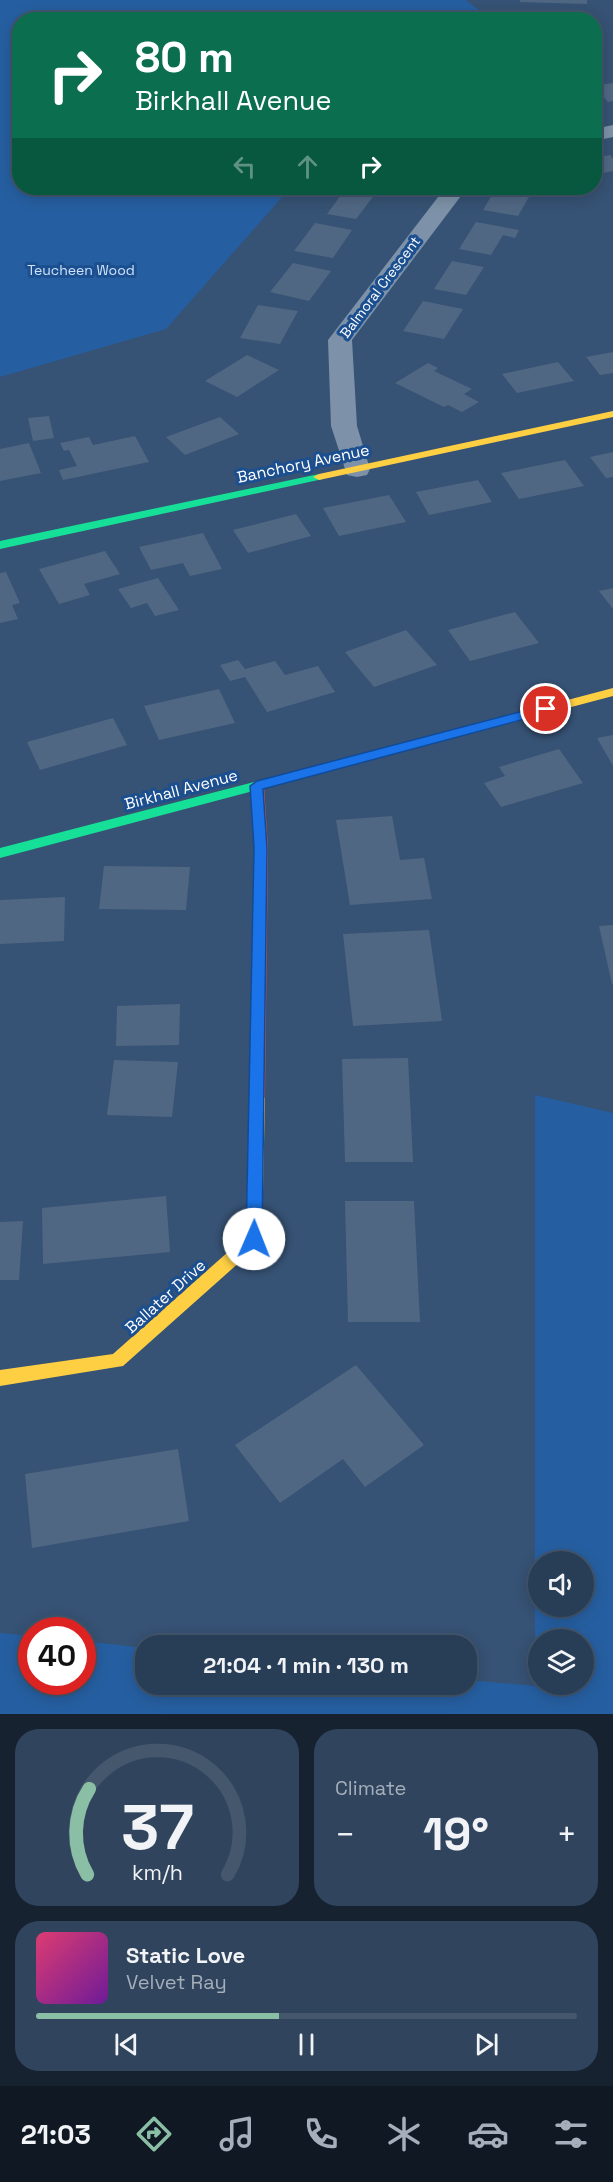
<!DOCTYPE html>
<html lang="en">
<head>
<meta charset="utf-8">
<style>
  body { margin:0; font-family:"Space Grotesk",sans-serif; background:#30455d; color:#f1f3f6; height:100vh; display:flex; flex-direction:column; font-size:22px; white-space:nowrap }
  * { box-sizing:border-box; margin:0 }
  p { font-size:20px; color:#a5aeba }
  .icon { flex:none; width:33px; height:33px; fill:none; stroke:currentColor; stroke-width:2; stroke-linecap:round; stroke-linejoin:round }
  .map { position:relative; height:1714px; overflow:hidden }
  .details { display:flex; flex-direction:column; gap:15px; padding:15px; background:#162230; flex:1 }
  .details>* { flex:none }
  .banner { position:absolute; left:12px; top:12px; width:590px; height:183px; border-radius:24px; box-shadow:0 3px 15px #0003,0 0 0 2px #44576d; background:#0b6e4f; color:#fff; overflow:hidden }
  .controls { position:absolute; left:528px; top:1551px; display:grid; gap:12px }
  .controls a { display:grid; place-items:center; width:66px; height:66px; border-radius:50%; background:#283e57; box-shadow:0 3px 15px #0003,0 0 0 2px #44576d; font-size:30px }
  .speed { position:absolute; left:18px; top:1617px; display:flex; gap:12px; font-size:30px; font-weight:700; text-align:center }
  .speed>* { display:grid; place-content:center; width:78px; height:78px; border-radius:50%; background:#283e57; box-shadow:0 3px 15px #0003,0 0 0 2px #44576d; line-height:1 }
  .speed .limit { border:9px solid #d22; background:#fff; color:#111 }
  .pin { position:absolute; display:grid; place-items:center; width:51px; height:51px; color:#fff; margin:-26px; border:3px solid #fff; border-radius:50%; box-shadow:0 2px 6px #0007 }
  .me { position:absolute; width:66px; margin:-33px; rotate:1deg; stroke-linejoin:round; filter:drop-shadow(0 0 4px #0008) }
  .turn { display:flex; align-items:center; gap:21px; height:126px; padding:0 24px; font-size:27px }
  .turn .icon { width:78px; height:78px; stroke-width:2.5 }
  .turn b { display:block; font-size:42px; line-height:51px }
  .lanes { display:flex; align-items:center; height:57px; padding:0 24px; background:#0003; justify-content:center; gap:30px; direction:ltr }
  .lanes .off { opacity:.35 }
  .big { font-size:45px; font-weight:700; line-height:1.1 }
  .details .card { flex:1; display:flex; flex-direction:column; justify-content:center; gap:9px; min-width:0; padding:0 21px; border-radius:24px; background:#30455d }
  .details .dial { align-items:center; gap:0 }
  .dial svg { height:156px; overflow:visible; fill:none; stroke:#44576d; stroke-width:7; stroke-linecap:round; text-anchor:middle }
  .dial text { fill:#f1f3f6; stroke:none }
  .song { display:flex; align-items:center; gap:18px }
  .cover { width:72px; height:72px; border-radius:9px; background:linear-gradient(135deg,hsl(340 70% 55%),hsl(280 70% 35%)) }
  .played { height:6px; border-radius:3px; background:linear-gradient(90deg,#8abfa5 45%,#44576d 45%) }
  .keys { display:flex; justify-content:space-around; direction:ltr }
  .heat { display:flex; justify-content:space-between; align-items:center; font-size:33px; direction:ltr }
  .details .tiles { flex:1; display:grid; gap:15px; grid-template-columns:1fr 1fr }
  .card:last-child { grid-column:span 2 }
  .trip { position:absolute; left:135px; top:1635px; width:342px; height:60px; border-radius:24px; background:#283e57; box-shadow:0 3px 15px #0003,0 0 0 2px #44576d; font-weight:700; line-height:60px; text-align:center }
  .tabs { display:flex; height:96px; justify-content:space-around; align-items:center; background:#101923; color:#a5aeba }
  .tabs .icon { width:42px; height:42px }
  .tabs .active { color:#8abfa5 }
  .tabs b { font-size:27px; color:#f1f3f6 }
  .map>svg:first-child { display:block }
</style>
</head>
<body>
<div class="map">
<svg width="613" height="1714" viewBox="0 0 613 1714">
  <rect width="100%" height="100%" fill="#365274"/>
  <!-- green -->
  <path fill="#265fa1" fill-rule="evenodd" d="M0,0h466l24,19 -470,1v168h270l-124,141 -166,48z
    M535,1095l78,18v601h-613v-81l31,3 1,46h50l1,-41 62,7 1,36h320l1,-4 68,6zM538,1562h46v44h-46zM538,1640h46v44h-46z"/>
  <!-- building -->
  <path fill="#506783" d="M520,0h67v4l-67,-2z
    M613,83v18l-5,1 -14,-16z
    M610,155l3,4v12l-19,4v-17z
    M346,188l29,6 -19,25 -29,-5z
    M496,188h27l10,2 -15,26 -35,-6z
    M476,222l43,8 -4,8 -12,-3 -12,20 -32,-6z
    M315,223l37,7 -19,28 -39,-7z
    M452,261l32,6 -18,28 -32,-6z
    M293,263l38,8 -22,30 -39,-9z
    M423,301l40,8 -19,30 -41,-8z
    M258,305l40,6 -18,33 -40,-6z
    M613,352v21l-13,2 -14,-18z
    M247,355l32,15 -42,27 -32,-16z
    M558,362l16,19 -57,12 -15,-19z
    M428,363l10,5 -4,3 38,18 -8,5 15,8 -17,10 -14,-7 -4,2 -49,-24z
    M49,416l5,22 -21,3 -5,-23z
    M220,417l19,17 -54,21 -19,-18z
    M135,436l14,26 -86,18 -4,-10 18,-4 -8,-16 -5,1 -4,-8 29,-6 4,8z
    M29,443l12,30 -41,8v-32z
    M613,452v25l-7,1 -16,-21z
    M565,460l19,26 -65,13 -18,-26z
    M478,480l14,22 -63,13 -13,-23z
    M389,495l17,27 -67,14 -16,-28z
    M296,514l15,22 -63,17 -15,-23z
    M203,533l19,36 -32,7 -7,-13 -32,7 -12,-23z
    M105,551l15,23 -36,10 6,11 -31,9 -20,-35z
    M6,572l14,31 -8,2 6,14 -18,4v-50z
    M158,578l21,32 -24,6 -8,-13 -16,5 -13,-19z
    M613,588v21l-14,-18z
    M515,612l24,31 -69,18 -22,-31z
    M406,630l31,35 -63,22 -29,-35z
    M238,660l7,9 30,-8 10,14 33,-9 17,26 -68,20 -22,-35 -15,4 -10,-16z
    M219,689l16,34 -76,17 -15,-34z
    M113,718l14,27 -87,25 -13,-28z
    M613,735v31l-16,-28z
    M559,749l24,34 -82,24 -17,-24 21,-7 -6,-9z
    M392,816l8,44 24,-2 8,41 -82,6 -14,-85z
    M104,866l86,1 -4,43 -87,-1z
    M65,897l-1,44 -64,3v-44z
    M613,925v59h-1l-13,-58z
    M429,930l13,91 -89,5 -10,-92z
    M180,1004l-1,41 -63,1 1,-40z
    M408,1058l5,104h-68l-3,-103z
    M114,1060l64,2 -6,55 -65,-2z
    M166,1196l4,56 -127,12 -1,-56z
    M345,1201h69l6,121h-72z
    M23,1221l-4,59h-19v-58z
    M356,1365l68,80 -59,42 -22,-28 -63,44 -45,-58z
    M178,1449l11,72 -157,27 -7,-74z"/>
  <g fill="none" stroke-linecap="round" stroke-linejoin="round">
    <!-- street -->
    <path fill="#7d92a8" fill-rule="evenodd" d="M613,125v12l-19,4v-12z
      M445,188h22l-115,152 5,86 13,43 -3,6 -10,2 -10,-2 -16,-49 -3,-86z"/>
    <!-- fast -->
    <path fill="#16e098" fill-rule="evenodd" d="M319,474l6,3 -2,2 -323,70v-8z
      M465,727l4,1 2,3 -2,3 -469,124v-10z"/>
    <!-- slow -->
    <path fill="#ffcf43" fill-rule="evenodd" d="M613,411v6l-294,63 -6,-3 6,-3z
      M613,688v8l-148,39 -6,-4 6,-4z
      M257,1091l5,2 3,4 -3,142 -2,5 -137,122 -123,20v-16l113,-16 133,-118 3,-139 3,-4z"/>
    <!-- jam -->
    <path fill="#f24e42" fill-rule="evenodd" d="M257,781l7,5 4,62 -3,249 -3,4 -5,2 -5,-2 -3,-4 5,-249 -4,-62z"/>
  </g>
  <!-- route -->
  <path fill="#1a73e8" stroke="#114b97" stroke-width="1.5" d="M546,705l5,1v6l-288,77 4,59 -5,391 -3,5h-11l-2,-5 8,-391 -4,-62 7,-5z"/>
  <g text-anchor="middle" stroke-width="6" stroke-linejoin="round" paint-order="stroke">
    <!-- far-park labels -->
    <g font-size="14" fill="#cfe3fa" stroke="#1b4f8f">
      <text x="81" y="275">Teucheen Wood</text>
    </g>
    <!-- far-street labels -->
    <g font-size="14" fill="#fff" stroke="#1b4f8f">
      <text transform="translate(380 287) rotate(-53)" y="5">Balmoral Crescent</text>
    </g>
    <!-- street labels -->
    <g font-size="16" fill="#fff" stroke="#1b4f8f">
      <text transform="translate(303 463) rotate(-12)" y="6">Banchory Avenue</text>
      <text transform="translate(181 789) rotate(-15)" y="6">Birkhall Avenue</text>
      <text transform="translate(165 1296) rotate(-42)" y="6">Ballater Drive</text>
    </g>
  </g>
</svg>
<div class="controls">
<a><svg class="icon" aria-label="sound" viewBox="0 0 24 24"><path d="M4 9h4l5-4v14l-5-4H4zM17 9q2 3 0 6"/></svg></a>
<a><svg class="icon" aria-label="layers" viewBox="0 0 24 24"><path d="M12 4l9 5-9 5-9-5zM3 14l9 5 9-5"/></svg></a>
</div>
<div class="speed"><div class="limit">40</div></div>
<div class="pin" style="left:546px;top:709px;background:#d93025"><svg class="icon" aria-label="arrive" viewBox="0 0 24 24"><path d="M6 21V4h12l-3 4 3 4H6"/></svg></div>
<svg class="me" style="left:254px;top:1239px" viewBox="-20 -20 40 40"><circle r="19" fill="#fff"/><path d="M0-13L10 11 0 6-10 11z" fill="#1a73e8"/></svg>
<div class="trip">21:04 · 1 min · 130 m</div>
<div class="banner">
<div class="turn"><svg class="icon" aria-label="right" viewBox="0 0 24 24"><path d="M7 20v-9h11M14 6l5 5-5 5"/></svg><div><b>80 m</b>Birkhall Avenue</div></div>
<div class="lanes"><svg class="icon off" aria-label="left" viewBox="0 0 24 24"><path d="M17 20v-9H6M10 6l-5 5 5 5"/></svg><svg class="icon off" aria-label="ahead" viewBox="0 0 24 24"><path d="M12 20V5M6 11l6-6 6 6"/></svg><svg class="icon" aria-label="right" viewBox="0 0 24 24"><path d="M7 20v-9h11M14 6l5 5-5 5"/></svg></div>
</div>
</div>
<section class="details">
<div class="tiles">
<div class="card dial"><svg viewBox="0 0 100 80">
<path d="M14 69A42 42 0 1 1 86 69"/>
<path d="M14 69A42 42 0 0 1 15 25" stroke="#8abfa5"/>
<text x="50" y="56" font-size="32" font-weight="700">37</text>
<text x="50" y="72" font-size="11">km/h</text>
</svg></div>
<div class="card"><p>Climate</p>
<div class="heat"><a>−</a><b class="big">19°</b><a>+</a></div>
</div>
<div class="card">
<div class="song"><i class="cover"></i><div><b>Static Love</b><p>Velvet Ray</p></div></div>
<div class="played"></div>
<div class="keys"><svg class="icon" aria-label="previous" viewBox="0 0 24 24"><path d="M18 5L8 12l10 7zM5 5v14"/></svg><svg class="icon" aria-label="pause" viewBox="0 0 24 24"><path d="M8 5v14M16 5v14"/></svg><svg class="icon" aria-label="next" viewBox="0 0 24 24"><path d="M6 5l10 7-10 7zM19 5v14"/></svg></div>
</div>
</div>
</section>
<nav class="tabs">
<b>21:03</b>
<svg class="icon active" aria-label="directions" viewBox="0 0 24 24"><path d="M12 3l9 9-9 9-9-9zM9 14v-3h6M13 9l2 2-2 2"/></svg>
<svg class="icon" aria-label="music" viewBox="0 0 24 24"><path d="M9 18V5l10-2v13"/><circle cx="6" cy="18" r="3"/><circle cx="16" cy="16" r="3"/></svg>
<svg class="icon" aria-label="phone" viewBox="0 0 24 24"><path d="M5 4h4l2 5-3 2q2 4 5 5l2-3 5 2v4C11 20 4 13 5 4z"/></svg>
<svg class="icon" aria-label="climate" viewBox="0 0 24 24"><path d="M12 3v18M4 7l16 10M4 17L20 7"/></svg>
<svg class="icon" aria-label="car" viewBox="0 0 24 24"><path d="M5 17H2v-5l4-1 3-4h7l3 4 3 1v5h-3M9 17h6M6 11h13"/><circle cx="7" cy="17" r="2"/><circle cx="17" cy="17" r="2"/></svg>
<svg class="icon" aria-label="filters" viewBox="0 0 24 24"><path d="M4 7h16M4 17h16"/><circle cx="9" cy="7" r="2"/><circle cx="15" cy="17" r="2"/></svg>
</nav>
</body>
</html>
